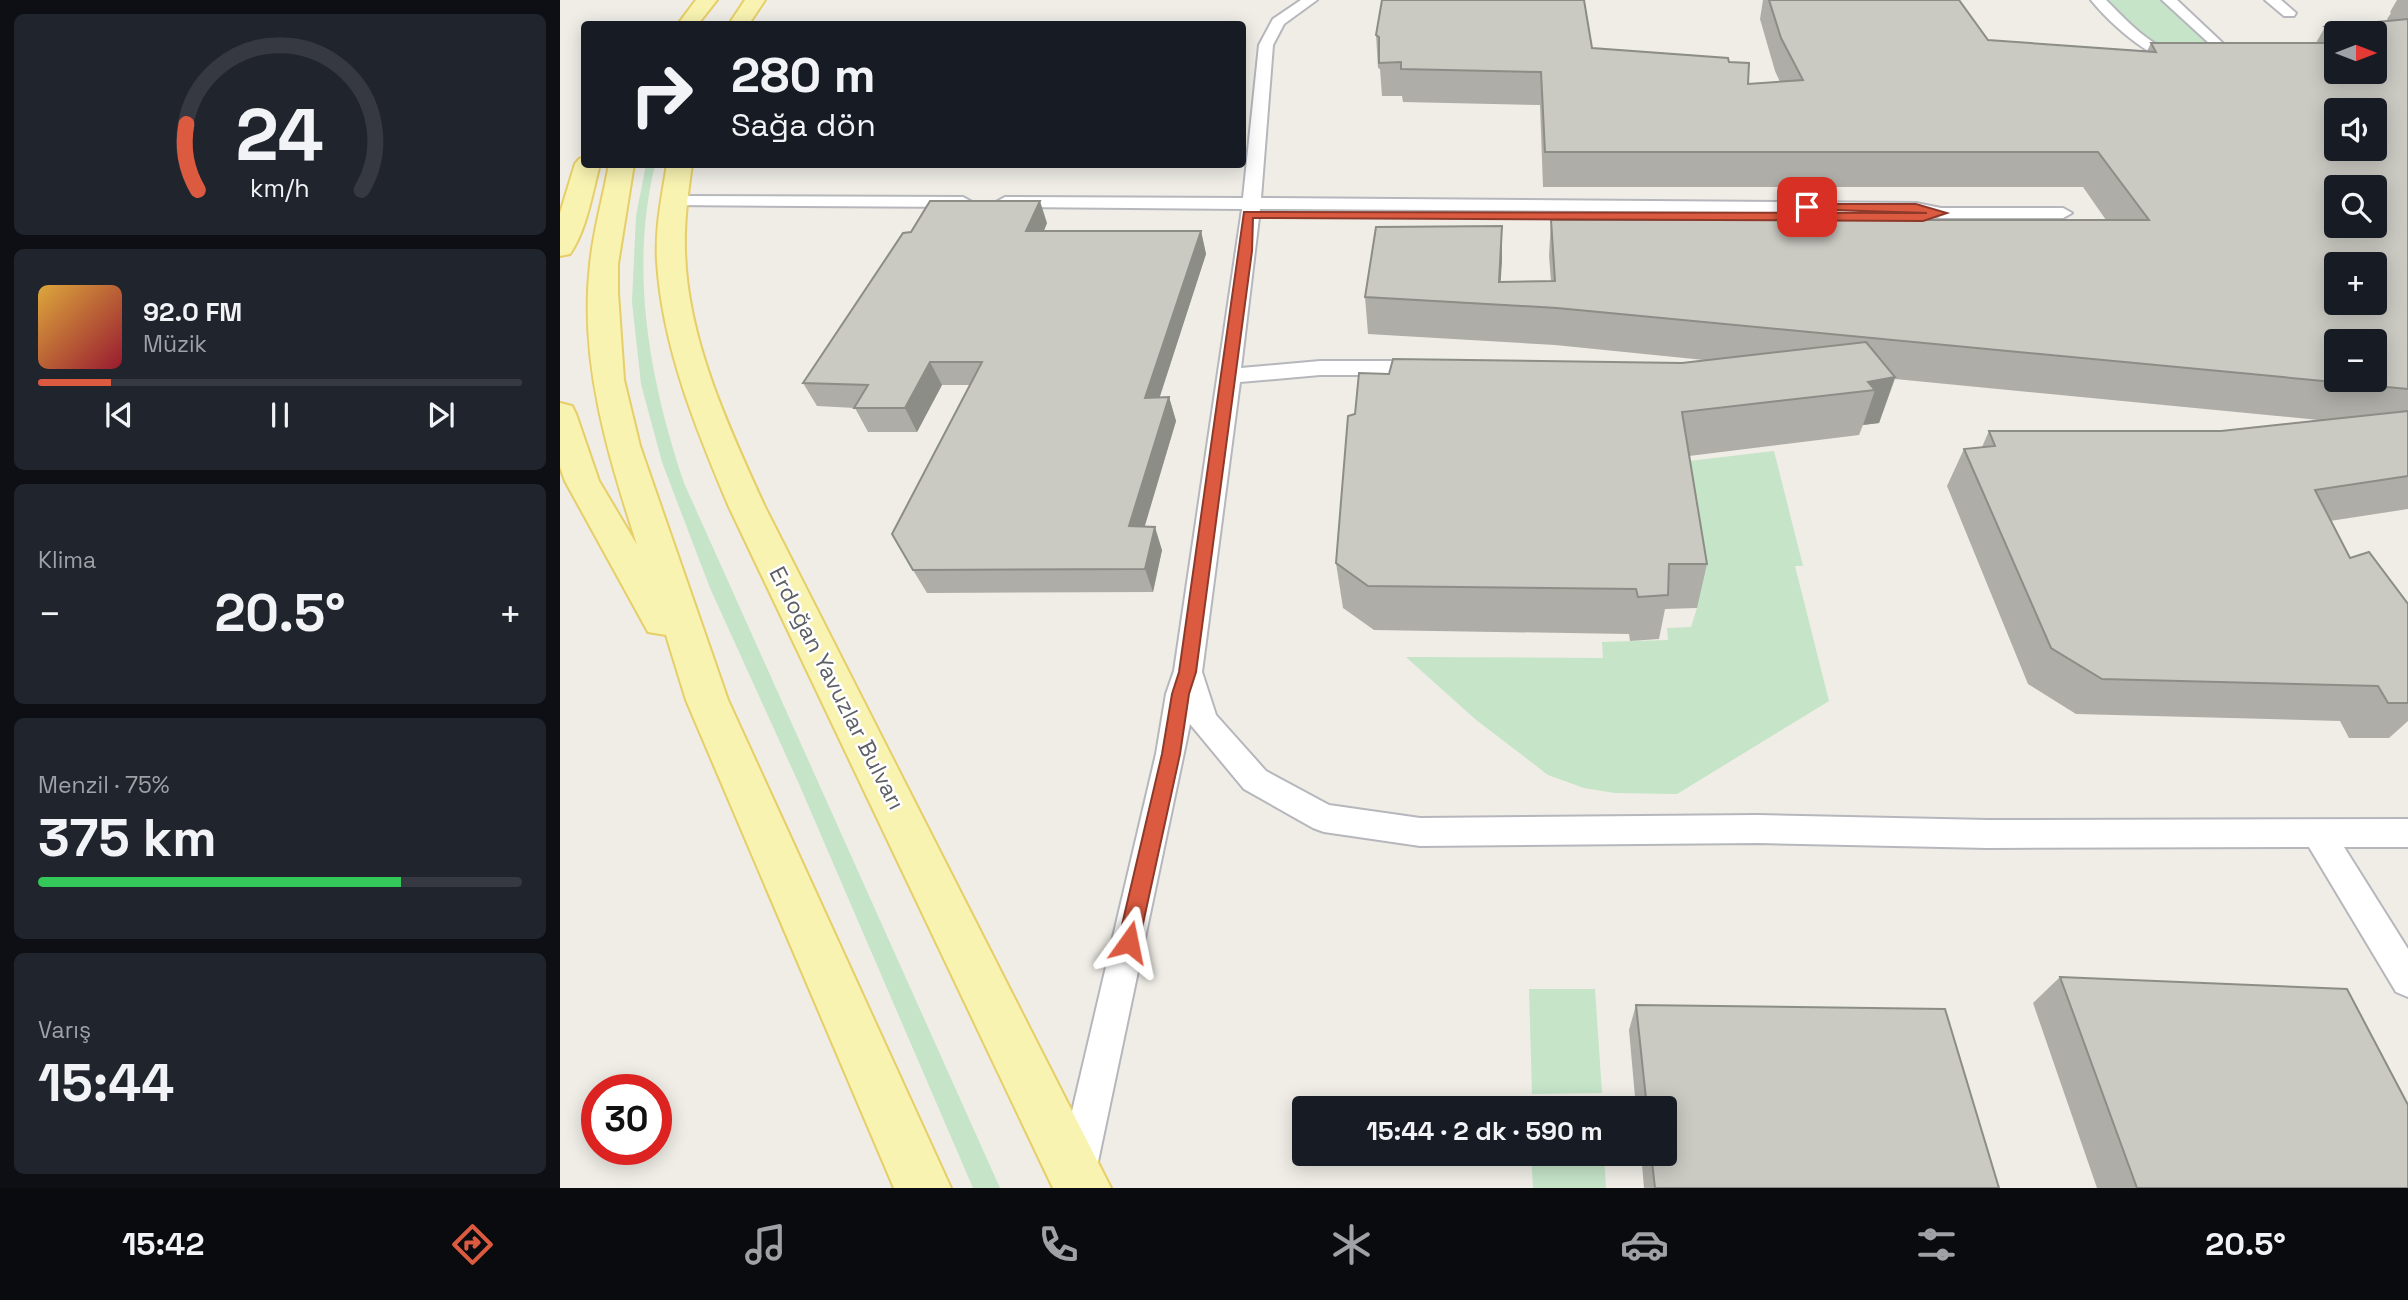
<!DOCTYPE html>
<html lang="tr">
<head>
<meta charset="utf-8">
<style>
  body { margin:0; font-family:"Space Grotesk",sans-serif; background:#20242c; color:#f1f3f6; height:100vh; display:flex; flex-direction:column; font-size:26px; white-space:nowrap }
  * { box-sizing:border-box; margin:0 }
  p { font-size:23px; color:#9ea1a6 }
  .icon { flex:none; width:38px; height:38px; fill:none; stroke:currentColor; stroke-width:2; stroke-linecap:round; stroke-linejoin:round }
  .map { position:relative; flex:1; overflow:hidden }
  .details { display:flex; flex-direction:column; gap:14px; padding:14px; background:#0d0f14; width:560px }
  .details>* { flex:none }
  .top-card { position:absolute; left:21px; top:21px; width:665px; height:147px; border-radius:7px; box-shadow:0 4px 18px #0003; background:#171b24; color:#f1f3f6; overflow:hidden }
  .needle { width:46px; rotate:90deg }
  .buttons { position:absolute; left:1764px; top:21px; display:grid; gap:14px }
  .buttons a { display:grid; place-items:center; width:63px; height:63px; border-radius:7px; background:#171b24; box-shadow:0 4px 18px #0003; font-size:35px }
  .speed { position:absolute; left:21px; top:1074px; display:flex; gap:14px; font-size:35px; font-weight:700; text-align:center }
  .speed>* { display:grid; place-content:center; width:91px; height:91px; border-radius:50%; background:#171b24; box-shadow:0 4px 18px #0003; line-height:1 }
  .speed .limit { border:10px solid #d22; background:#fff; color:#111 }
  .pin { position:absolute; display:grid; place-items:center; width:60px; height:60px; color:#fff; margin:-30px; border-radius:14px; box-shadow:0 4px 10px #0006 }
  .me { position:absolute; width:77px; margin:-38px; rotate:12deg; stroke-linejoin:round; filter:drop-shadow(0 0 5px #0008) }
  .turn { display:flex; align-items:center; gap:24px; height:147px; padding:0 35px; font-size:32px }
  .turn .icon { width:91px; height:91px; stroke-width:2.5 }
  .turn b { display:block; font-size:49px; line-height:60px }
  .big { font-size:52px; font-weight:800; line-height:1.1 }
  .details .widget { flex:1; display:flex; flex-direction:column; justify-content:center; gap:10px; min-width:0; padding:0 24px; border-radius:10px; background:#20242c }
  .details .dial { align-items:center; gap:0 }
  .dial svg { height:182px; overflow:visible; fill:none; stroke:#363941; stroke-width:7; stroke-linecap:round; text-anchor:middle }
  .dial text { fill:#f1f3f6; stroke:none }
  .song { display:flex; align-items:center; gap:21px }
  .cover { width:84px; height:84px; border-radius:10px; background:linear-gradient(135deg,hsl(40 70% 55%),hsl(350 70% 35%)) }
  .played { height:7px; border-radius:4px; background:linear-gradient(90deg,#db5a40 15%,#363941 15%) }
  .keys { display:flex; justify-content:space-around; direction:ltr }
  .heat { display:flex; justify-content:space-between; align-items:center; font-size:38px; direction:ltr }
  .charge { height:10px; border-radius:5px; background:linear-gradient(90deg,#34c759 75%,#363941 0) }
  .trip { position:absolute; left:732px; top:1096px; width:385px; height:70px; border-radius:7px; background:#171b24; box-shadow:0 4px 18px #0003; font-weight:800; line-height:70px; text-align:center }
  .menu { display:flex; height:112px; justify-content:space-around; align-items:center; background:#090b0e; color:#9ea1a6 }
  .menu .icon { width:49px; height:49px }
  .menu .active { color:#db5a40 }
  .menu b { font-size:32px; color:#f1f3f6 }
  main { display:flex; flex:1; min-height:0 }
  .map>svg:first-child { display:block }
</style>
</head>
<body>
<main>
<section class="details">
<div class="widget dial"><svg viewBox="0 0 100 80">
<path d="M14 69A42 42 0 1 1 86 69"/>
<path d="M14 69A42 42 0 0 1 9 40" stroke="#db5a40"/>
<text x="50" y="56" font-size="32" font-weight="700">24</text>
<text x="50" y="72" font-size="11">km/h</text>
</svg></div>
<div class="widget">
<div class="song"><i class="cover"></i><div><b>92.0 FM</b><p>Müzik</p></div></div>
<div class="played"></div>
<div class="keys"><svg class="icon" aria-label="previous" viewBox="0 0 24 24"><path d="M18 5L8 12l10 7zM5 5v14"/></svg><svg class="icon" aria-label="pause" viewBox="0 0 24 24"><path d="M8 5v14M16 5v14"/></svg><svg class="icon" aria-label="next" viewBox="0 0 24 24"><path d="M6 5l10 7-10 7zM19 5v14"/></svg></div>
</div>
<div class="widget"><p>Klima</p>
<div class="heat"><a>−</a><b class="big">20.5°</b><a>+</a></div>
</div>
<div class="widget"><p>Menzil · 75%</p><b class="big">375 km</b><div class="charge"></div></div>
<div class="widget"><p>Varış</p><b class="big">15:44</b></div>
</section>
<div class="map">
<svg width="1848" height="1188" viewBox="0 0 1848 1188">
  <rect width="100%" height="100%" fill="#efede6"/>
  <!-- green -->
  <path fill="#c5e4c8" d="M1548,0h57l52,48 -64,-2z
    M86,164l9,1c-26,107 -5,216 29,318l316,705h-27l-174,-404 -89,-196 -48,-126 -21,-78 -9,-82 4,-86z
    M1214,451l29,115h-8l34,135 -152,93 -62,-1 -31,-5 -36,-13 -73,-56 -69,-62 197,1 -1,-16 66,-2 -1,-12 24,-1 6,-19 -8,-147z
    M969,989h66l7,104 -70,1z
    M971,1153h73l2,35h-73z"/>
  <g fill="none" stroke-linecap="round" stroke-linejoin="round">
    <!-- minor casing -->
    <g stroke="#b6b7bc" stroke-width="4">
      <path id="minor" d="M741,0h16l-33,24 -11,21 -12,153 655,5 25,5h122l9,5 -9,5h-122l-25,-5 -656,-4 -19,159 79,-7h106l8,2 3,5 -3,5 -8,2h-106l-80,7 -38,290 14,43 50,56 63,34 91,13 338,-3 230,5 420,-1v28h-64l64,102v48l-12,-5 -87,-145 -321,1 -230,-5 -338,3 -96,-14 -11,-4 -69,-39 -54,-65 -94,447 -5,14 -9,3 -19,-3 -5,-14 98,-417 10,-60 8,-23 68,-462 -237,-2 -9,-5 9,-5 238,1 16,-153 14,-26z
        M1531,0h15c29,29 63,68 107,51l-3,-7 -48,-44h15l51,48 -1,5c-41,41 -110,-21 -136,-53z
        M1705,0h16l15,13 -2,3h-10z
        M115,196l288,1 9,5 -9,5 -294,-2 -3,-4z"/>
    </g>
    <!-- primary casing -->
    <g stroke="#e6ce68" stroke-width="4">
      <path id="primary" d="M136,0h21l-19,24h-20z
        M185,0h20l-16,24h-20z
        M24,157v7h16c-8,30 -13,65 -30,90l-10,2v-43l15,-49 4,-5z
        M49,164h25l-16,100v29l6,87 16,66 88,254 223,488h-57l-208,-488 -20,-65 -18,-3 -83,-151 -5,-14v-64l12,3 4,8 23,67 38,64c-29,-91 -58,-183 -47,-280 3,-33 13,-67 19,-101z
        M107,164h25c-4,29 -8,58 -7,87 2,88 44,177 80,256l346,681h-58l-324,-681c-33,-78 -67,-161 -72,-246 -2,-33 5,-65 10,-97z"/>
    </g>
    <!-- minor -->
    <use href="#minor" fill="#fff" fill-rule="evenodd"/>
    <!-- primary -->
    <use href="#primary" fill="#f8f3b1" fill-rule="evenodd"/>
  </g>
  <!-- wall -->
  <path fill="#aeada7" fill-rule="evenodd" d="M1203,0h196l29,40 159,11 4,-8h165l9,-16 64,-6 -2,-2 4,-6 -1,-1 7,-12h11v509l-78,12 20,37 58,46v117l-19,17h-40l-9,-17 -264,-7 -48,-30 -81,-198 17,-37 18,-2 7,-16h232l98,-11 -424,-41 -16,44 -16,2 -4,10 -170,21 18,108 -10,44 -32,1 -6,30 -29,2 -1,-7 -255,-4 -31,-22 -7,-45 19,-149 34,-40 293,-11 22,-3 -149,-15 -187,-11 -3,-37 137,-71 -2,56 51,-1 -2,-25 2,-36h555l-23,-33h-540l-3,-82 -137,-3 -1,-6h-20l-2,-27 -2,-1 -2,-33 216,13 137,14 19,22 32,-2 -5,-11 -15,-52zM1776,33h39l-39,39z
    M487,223l-3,8h157l5,23 -47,144 10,-1 7,24 -32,106 18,23 -9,42 -226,1 -14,-23 57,-185h-28l-25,47h-49l-13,-24 -38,-2 -14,-23 108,-151z
    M1500,977l348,211h-311l-64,-185z
    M1076,1005l363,183h-355l-3,-35h23v-45h-28l-7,-78z"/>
  <!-- shaded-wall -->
  <path fill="#8d8d88" d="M480,201l7,22 -13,31 -8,-23z
    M942,226v36l-3,43v-23z
    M641,231l5,23 -54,167 -7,-23z
    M370,362l12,23 -25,47 -12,-24z
    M1335,377l-16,46 -16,2 12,-35 -7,-8z
    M609,397l7,24 -38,128 -9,-23z
    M595,527l7,23 -9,42 -8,-23z"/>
  <!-- building -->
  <path fill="#cac9c2" stroke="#8d8d88" stroke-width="2" fill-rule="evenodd" d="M822,0h202l8,48 136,10 1,4 20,1 -1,21 55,-4 -22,-42 -12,-38h190l29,40 168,12 -5,-9h185v29h39v-39l-39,1 -11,-7 83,-8v370l-851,-81 -192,-11 11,-70 126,-1 -3,56 56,-1 -4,-61h598l-51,-68h-553l-4,-80 -140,-3v-7l-22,1v-26l-3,-2zM1776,110h39v39h-39zM1776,187h39v39h-39zM1776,264h39v39h-39zM1776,341h39v39h-39z
    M370,201h110l-14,30h175l-56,167 24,-1 -40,129 26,1 -10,42 -232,1 -21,-36 90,-172h-52l-25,46h-51l14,-23 -65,-2 100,-150 8,-1z
    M1306,342l29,35 -27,5 7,8 -193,22 25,152h-38l-1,31 -30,2 -2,-8 -268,-3 -32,-23 12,-147 7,-2 4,-41 30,1 4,-15 289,4z
    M1848,411v65l-93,14 35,68 19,-6 39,52v99h-20l-10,-17 -276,-7 -51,-31 -87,-199 31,-3 -6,-15h232z
    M1500,977l287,12 61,116v83h-271z
    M1076,1005l309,4 54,179h-344l-4,-35h13v-45h-17z"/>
  <!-- route -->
  <path fill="#db5a40" stroke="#8e3a2a" stroke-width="2" d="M1247,204h109l31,9 -24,8 -670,-3 -1,33 -56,421 -7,22 -9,60 -41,188 -3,6 -7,3 -8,-3 -3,-6 44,-188 10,-60 7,-22 65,-460 683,1 -124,-4v-4z"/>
  <g text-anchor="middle" stroke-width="5" stroke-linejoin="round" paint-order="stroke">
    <!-- street labels -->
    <g font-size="23" fill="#5e6065" stroke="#fff">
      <text transform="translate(277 688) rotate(63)" y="8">Erdoğan Yavuzlar Bulvarı</text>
    </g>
  </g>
</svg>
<div class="buttons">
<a><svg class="needle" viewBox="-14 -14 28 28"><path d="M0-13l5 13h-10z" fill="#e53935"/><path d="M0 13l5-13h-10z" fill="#9ea1a6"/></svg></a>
<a><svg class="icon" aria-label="sound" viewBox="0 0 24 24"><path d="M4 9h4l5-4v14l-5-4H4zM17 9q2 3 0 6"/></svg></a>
<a><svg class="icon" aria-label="search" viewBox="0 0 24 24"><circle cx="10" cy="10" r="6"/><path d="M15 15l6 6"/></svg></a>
<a>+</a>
<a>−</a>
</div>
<div class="speed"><div class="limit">30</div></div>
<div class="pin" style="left:1247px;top:207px;background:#d93025"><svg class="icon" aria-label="arrive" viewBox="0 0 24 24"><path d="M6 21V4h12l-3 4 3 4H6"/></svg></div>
<svg class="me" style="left:569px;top:942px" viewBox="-20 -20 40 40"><path d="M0-17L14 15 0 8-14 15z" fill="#db5a40" stroke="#fff" stroke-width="4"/></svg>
<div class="trip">15:44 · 2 dk · 590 m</div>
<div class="top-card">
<div class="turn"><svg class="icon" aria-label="right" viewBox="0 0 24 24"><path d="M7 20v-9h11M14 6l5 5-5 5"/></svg><div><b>280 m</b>Sağa dön</div></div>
</div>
</div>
</main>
<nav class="menu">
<b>15:42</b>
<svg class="icon active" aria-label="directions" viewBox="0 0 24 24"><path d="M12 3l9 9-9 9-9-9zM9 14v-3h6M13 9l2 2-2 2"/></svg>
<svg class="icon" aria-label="music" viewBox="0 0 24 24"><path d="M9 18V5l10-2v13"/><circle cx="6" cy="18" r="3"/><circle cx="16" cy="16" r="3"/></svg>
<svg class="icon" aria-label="phone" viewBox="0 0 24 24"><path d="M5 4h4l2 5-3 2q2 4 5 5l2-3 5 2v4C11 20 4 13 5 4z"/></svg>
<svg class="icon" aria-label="climate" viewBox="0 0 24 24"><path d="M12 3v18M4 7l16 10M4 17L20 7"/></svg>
<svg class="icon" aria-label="car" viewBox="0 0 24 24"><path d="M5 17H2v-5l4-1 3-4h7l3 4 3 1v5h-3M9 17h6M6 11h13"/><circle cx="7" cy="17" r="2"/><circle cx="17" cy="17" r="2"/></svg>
<svg class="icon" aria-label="filters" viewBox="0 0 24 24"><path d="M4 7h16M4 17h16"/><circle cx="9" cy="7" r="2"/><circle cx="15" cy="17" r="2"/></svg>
<b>20.5°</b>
</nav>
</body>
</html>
